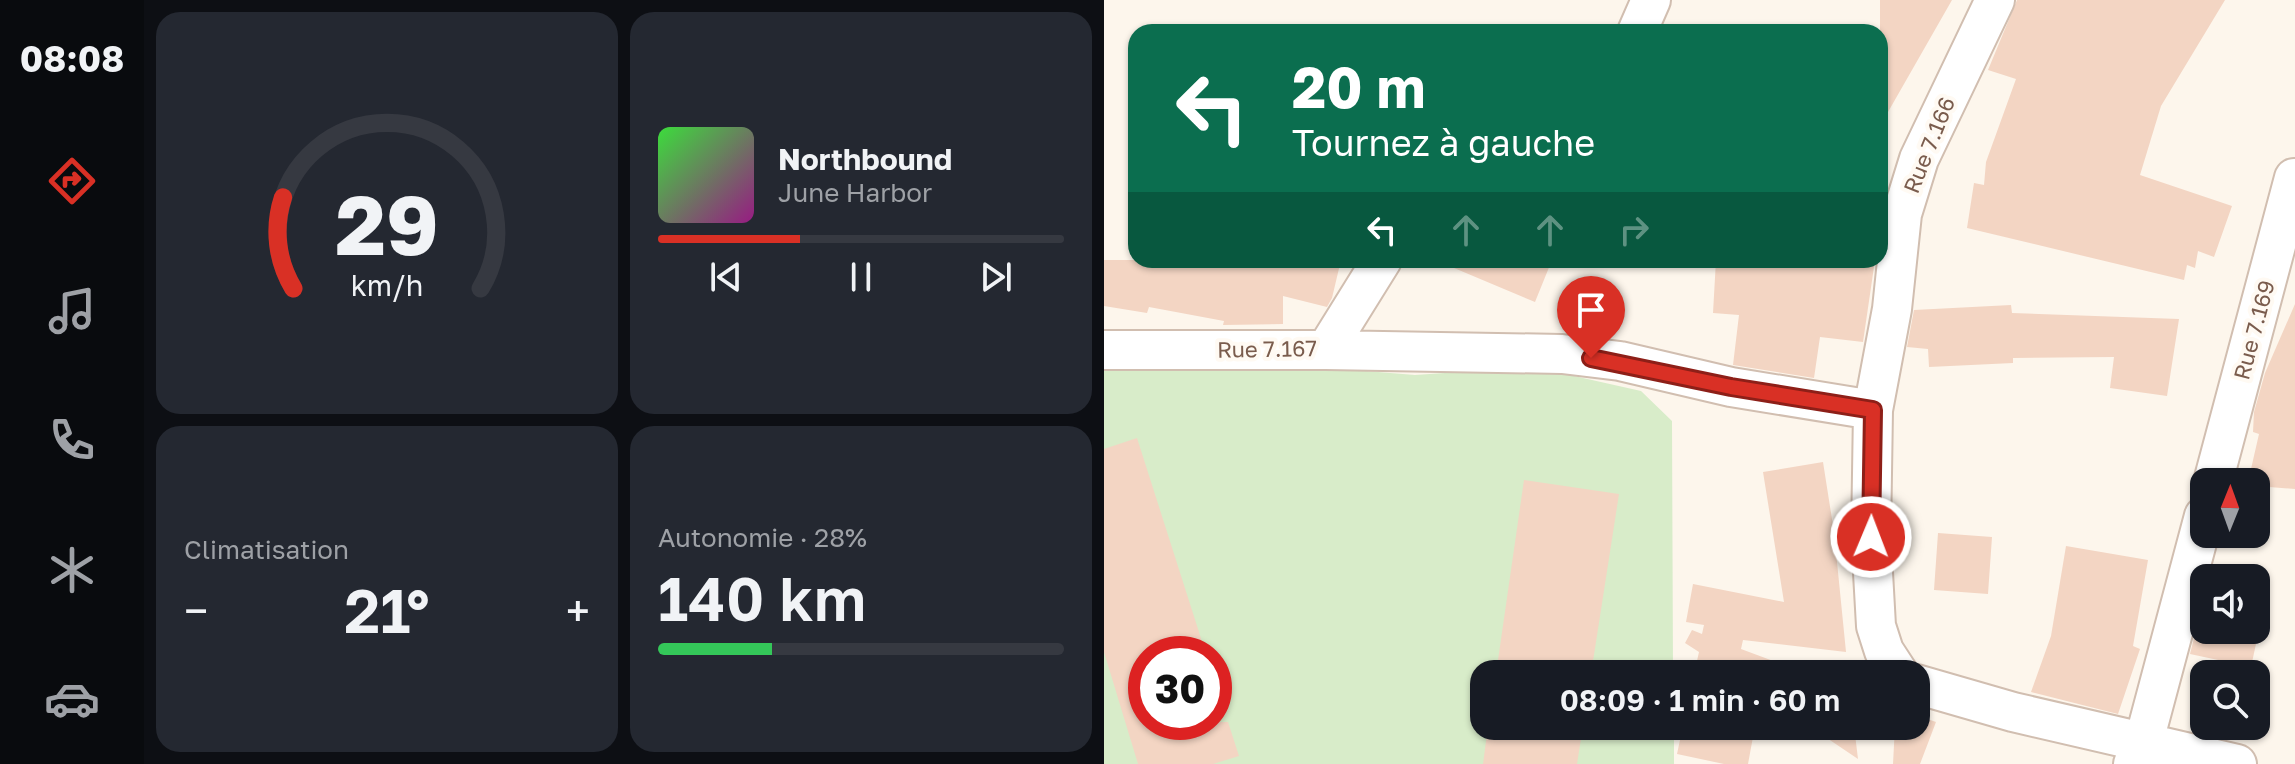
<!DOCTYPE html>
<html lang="fr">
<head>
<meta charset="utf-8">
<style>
  body { margin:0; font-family:"Golos Text",sans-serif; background:#242831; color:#f1f3f6; height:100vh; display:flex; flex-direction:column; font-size:30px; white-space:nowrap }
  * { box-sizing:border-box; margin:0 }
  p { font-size:26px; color:#9ea1a6 }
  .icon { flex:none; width:44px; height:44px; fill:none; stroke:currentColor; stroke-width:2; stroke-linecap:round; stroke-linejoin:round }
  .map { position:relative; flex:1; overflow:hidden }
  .panel { display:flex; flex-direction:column; gap:12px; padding:12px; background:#0d0f14; width:960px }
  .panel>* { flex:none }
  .hud { position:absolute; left:24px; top:24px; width:760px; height:244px; border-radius:24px; box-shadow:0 2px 6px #0004; background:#0b6e4f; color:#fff; overflow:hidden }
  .needle { width:52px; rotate:1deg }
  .fabs { position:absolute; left:1086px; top:468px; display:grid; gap:16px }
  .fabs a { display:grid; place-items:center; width:80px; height:80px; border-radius:16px; background:#171b24; box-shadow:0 2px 6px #0004; font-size:40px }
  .speed { position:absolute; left:24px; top:636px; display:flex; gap:16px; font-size:40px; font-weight:700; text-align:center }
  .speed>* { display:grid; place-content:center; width:104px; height:104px; border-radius:50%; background:#171b24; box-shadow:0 2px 6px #0004; line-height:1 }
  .speed .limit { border:12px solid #d22; background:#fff; color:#111 }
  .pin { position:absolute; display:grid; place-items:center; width:68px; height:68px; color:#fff; margin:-82px -34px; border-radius:50% 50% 50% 0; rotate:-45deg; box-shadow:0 0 8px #0007 }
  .pin .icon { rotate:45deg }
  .me { position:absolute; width:88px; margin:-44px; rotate:1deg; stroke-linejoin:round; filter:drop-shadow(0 0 6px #0008) }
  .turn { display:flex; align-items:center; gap:28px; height:168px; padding:0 32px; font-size:36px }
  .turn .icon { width:104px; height:104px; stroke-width:2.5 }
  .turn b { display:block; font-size:56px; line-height:68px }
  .lanes { display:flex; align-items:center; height:76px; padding:0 32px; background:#0003; justify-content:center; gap:40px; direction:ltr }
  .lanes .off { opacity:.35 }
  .big { font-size:60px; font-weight:600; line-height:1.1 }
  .panel .tile { flex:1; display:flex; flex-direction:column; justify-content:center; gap:12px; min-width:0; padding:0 28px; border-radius:24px; background:#242831 }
  .panel .dial { align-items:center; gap:0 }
  .dial svg { height:208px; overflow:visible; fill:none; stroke:#363941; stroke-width:7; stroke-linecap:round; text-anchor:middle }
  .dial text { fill:#f1f3f6; stroke:none }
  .song { display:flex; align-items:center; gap:24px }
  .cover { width:96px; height:96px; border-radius:12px; background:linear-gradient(135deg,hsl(120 70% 55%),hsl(310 70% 35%)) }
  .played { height:8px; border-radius:4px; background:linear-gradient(90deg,#d93025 35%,#363941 35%) }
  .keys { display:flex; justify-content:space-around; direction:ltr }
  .heat { display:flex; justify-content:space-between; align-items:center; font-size:44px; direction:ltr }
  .charge { height:12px; border-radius:6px; background:linear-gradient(90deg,#34c759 28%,#363941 0) }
  .panel .tiles { flex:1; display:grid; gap:12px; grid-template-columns:repeat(2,1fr) }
  .trip { position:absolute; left:366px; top:660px; width:460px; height:80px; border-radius:24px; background:#171b24; box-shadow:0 2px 6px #0004; font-weight:600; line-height:80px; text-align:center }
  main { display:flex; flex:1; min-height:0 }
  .menu { display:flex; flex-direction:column; width:144px; justify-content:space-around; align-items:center; background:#090b0e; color:#9ea1a6 }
  .menu .icon { width:56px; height:56px }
  .menu .selected { color:#d93025 }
  .menu b { font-size:36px; color:#f1f3f6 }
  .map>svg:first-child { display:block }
</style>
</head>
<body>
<main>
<nav class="menu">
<b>08:08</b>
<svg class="icon selected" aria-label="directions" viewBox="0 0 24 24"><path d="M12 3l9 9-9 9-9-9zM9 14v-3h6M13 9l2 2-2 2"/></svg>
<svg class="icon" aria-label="music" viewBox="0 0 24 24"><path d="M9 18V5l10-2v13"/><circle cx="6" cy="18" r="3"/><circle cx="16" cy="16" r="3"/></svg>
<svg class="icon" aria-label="phone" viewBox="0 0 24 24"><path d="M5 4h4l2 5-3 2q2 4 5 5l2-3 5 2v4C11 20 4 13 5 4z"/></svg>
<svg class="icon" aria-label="climate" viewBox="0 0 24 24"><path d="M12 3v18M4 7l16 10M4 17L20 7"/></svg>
<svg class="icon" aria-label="car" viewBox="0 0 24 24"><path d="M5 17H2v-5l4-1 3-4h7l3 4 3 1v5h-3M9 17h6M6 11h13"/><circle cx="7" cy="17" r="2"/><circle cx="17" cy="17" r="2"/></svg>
</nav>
<section class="panel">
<div class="tiles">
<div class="tile dial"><svg viewBox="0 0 100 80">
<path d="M14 69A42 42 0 1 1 86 69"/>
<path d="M14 69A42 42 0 0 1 10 34" stroke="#d93025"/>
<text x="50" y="56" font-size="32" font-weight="700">29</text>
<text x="50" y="72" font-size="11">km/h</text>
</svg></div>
<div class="tile">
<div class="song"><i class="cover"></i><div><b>Northbound</b><p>June Harbor</p></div></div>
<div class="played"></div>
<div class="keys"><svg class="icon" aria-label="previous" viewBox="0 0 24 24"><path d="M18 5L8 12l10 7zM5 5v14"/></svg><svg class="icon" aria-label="pause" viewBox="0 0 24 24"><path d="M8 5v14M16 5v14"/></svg><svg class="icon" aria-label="next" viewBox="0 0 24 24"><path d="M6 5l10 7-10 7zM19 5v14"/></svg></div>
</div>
<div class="tile"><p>Climatisation</p>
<div class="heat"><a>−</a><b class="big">21°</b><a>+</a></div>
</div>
<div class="tile"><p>Autonomie · 28%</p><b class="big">140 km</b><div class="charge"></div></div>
</div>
</section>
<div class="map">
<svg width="1191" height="764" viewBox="0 0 1191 764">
  <rect width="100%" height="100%" fill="#fdf6ec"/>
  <!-- green -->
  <path fill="#d8ecc9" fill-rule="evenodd" d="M29,352l282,23 119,-8 107,24 31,30 1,253h-189v52h190v38h-570v-402zM42,654h68v68h-68z"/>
  <!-- building -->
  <path fill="#f3d5c3" d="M776,0h72l-72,126z
    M913,0h208l-64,106 -21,69 92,31 -18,51 -16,-6 -3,17 -8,-3 -3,15 -217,-52 7,-45 10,2 2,-23 30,-83 -28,-9z
    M0,260h237l-9,38 -5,9 -44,-11v28l-60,1 1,-4 -75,-14 -2,6 -43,-7z
    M331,260h117l-17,42z
    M612,260h159l-12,82 -43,-5 -6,41 -81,-13 6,-50 -26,-2z
    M1191,304v185l-39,-3v-4h-8l11,-48 -6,-2 1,-20 11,-39z
    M907,305l1,8 167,6 -12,77 -57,-8 4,-31 -101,1v5l-84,4 -1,-18 -21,-2 7,-37z
    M33,438l69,216h-60v68h82l11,34 -26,8h-75l-34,-112v-203z
    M719,462l11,70 12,120 -103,-12 -2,9 67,25h-114l5,-22 -14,-9 7,-13 10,4 2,-9 -18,-3 7,-38 91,18 -21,-130z
    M420,480l95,14 -28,180h-95z
    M834,533l54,4 -4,57 -54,-4z
    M962,546l82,14 -15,86 7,3 -22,65 -87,-22 20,-56z
    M1092,630h63l-8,37 -61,-13z
    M812,715l20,7 -16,42h-27l2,-38h21z
    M384,726h95l-6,38h-94z
    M579,726h72l-7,38h-24l-47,-10z
    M705,726h45l4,33z"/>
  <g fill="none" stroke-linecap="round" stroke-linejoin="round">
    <!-- street casing -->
    <g stroke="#d1beb0" stroke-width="42">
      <path id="street" d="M533,32l14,-32
        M0,350h222l56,-90
        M222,350l236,4 58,7 111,26 142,23
        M1109,482l81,-304
        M795,674l-15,-23 -8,-25 -5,-89 2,-127 19,-101 10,-95 17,-55 76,-159
        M812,684l97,28 224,52
        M1029,764l11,-23 60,-225"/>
    </g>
    <!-- street -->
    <use href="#street" stroke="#fff" stroke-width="38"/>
  </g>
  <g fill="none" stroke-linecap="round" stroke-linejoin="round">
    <!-- route casing -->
    <g stroke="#8d1f18" stroke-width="20">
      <path id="route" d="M487,358l140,29 142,23 -2,127"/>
    </g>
    <!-- route -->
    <use href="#route" stroke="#d93025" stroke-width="14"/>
  </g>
  <g text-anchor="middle" stroke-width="8" stroke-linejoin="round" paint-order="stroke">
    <!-- street labels -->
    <g font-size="22" fill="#7a5c4d" stroke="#fffaf3">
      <text transform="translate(825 145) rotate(-68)" y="8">Rue 7.166</text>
      <text transform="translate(1150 330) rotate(-75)" y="8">Rue 7.169</text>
      <text transform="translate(163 349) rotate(-1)" y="8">Rue 7.167</text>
    </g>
  </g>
</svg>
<div class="fabs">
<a><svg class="needle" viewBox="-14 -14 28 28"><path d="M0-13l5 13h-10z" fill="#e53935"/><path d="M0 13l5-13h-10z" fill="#9ea1a6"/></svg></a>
<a><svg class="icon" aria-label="sound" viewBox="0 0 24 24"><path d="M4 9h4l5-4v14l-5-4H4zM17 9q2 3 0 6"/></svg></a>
<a><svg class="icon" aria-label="search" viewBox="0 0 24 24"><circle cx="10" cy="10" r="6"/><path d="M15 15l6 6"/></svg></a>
</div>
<div class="speed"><div class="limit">30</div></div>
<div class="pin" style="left:487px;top:358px;background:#d93025"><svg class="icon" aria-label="arrive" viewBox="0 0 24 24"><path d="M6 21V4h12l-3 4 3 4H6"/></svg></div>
<svg class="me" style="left:767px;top:537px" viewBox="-20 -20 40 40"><circle r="17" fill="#d93025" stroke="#fff" stroke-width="3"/><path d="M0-11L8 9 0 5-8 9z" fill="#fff"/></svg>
<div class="trip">08:09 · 1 min · 60 m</div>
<div class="hud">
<div class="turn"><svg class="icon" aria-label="left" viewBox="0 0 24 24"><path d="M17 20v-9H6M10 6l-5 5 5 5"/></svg><div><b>20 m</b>Tournez à gauche</div></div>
<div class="lanes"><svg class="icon" aria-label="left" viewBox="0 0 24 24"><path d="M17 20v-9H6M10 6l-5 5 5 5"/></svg><svg class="icon off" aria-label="ahead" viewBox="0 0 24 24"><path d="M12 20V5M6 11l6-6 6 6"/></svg><svg class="icon off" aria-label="ahead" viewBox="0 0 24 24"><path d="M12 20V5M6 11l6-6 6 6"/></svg><svg class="icon off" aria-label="right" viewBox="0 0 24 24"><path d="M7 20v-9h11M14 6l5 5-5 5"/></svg></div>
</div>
</div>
</main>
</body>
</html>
